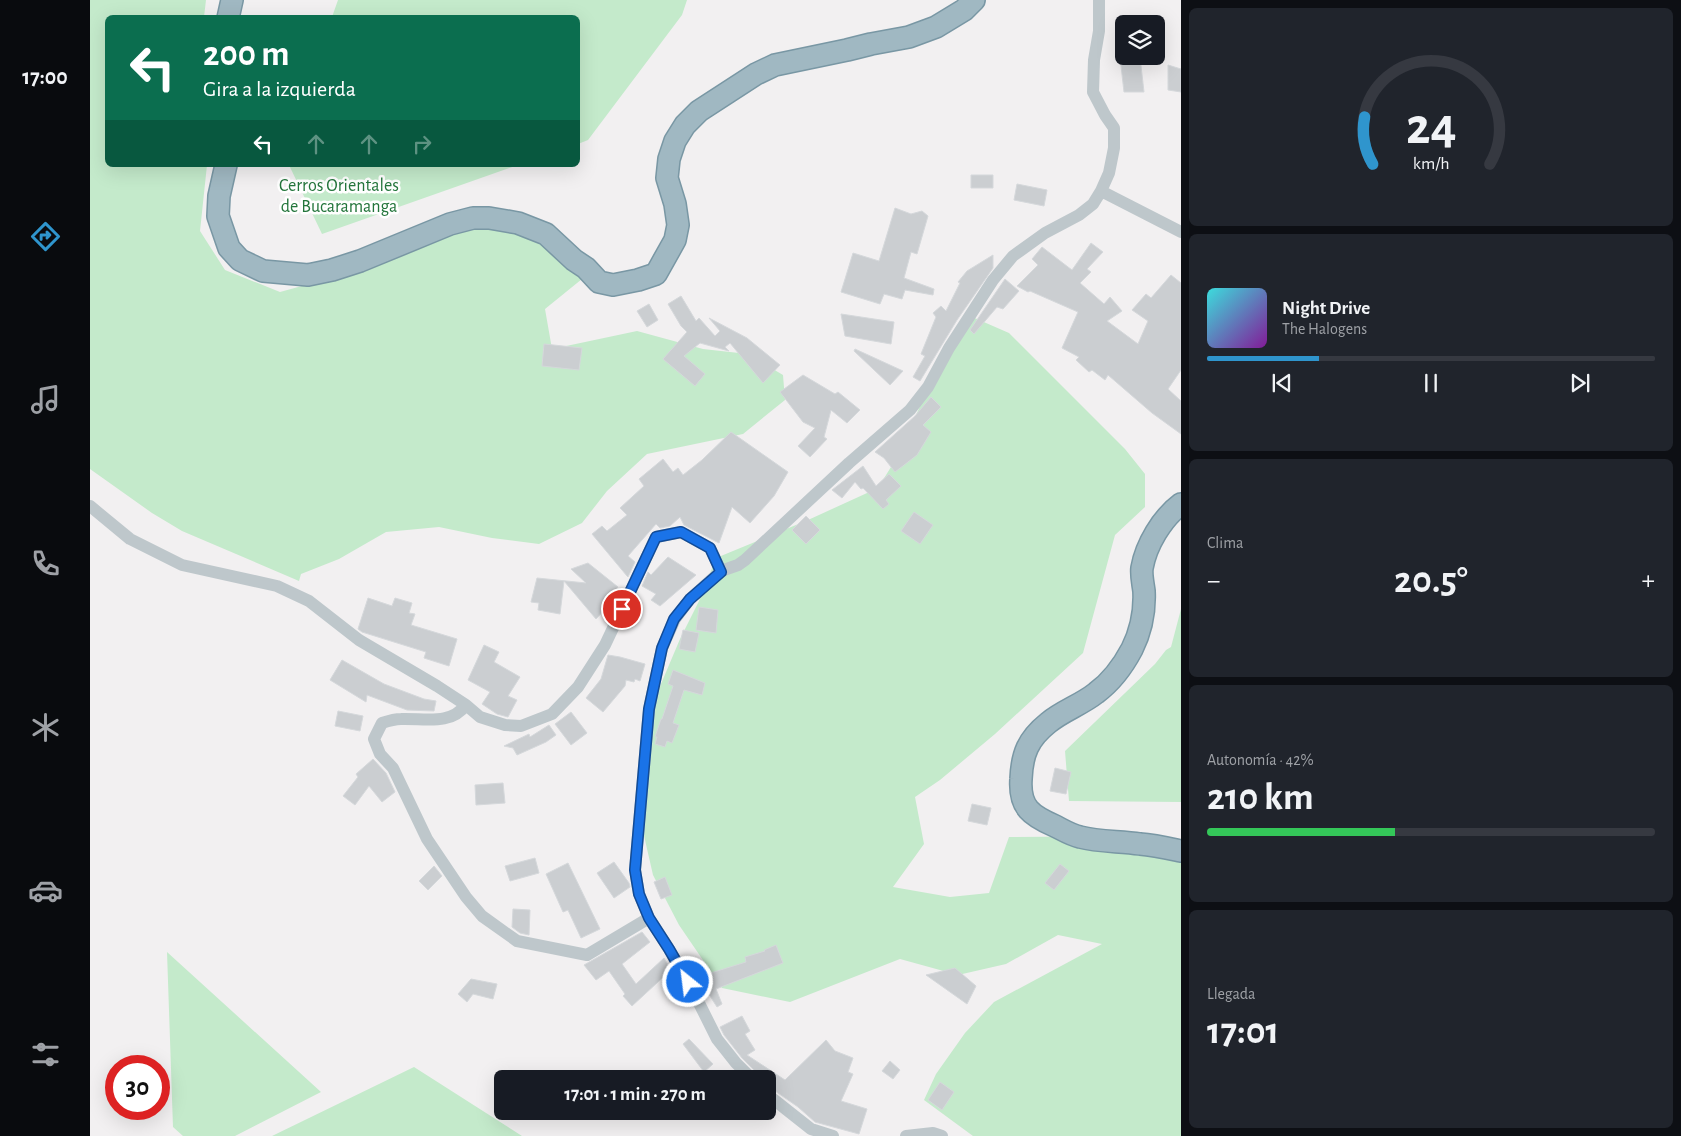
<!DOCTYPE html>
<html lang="es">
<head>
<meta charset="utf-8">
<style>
  body { margin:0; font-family:"Alegreya Sans",sans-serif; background:#20242c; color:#f1f3f6; height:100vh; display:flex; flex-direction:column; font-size:19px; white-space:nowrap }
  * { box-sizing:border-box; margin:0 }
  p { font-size:16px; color:#9ea1a6 }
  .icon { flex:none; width:28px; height:28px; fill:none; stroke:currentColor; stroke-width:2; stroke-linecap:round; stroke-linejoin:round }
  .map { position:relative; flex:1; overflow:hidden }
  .sheet { display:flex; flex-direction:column; gap:8px; padding:8px; background:#0d0f14; width:500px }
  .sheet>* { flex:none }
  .banner { position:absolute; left:15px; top:15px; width:475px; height:152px; border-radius:8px; box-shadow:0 5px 20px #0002; background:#0b6e4f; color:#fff; overflow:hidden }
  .fabs { position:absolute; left:1025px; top:15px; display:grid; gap:10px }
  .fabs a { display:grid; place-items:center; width:50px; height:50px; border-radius:8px; background:#171b24; box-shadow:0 5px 20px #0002; font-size:25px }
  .speed { position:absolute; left:15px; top:1055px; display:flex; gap:10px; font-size:25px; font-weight:700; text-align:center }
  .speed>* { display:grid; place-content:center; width:65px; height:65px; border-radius:50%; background:#171b24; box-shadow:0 5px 20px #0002; line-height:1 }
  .speed .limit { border:8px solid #d22; background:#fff; color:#111 }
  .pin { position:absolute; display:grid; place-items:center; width:42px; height:42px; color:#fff; margin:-21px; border:2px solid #fff; border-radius:50%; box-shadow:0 1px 5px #0007 }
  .me { position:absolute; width:55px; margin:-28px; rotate:331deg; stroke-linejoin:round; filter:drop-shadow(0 0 4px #0008) }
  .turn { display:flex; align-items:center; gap:18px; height:105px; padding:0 15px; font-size:22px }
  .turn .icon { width:65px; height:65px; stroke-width:2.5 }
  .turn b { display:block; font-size:35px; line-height:42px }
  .lanes { display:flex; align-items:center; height:48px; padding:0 15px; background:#0003; justify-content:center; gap:25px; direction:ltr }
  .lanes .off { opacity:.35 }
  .big { font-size:38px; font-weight:700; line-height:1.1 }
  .sheet .tile { flex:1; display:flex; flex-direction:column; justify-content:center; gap:8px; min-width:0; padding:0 18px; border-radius:8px; background:#20242c }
  .sheet .dial { align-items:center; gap:0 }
  .dial svg { height:130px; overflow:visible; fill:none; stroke:#363941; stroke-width:7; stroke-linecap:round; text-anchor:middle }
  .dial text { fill:#f1f3f6; stroke:none }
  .song { display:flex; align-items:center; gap:15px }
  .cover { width:60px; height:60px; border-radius:8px; background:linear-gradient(135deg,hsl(180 70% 55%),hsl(290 70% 35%)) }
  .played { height:5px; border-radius:2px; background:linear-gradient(90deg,#2f95cd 25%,#363941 25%) }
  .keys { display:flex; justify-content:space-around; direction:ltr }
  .heat { display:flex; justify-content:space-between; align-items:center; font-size:28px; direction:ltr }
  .charge { height:8px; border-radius:4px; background:linear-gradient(90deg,#34c759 42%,#363941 0) }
  .trip { position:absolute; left:404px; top:1070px; width:282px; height:50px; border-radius:8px; background:#171b24; box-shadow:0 5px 20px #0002; font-weight:700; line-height:50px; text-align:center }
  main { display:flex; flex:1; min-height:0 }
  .menu { display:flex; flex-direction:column; width:90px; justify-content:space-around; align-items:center; background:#090b0e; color:#9ea1a6 }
  .menu .icon { width:35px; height:35px }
  .menu .current { color:#2f95cd }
  .menu b { font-size:22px; color:#f1f3f6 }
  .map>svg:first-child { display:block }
</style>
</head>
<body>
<main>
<nav class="menu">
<b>17:00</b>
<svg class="icon current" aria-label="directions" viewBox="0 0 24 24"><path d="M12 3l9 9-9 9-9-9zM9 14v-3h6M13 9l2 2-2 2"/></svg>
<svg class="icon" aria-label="music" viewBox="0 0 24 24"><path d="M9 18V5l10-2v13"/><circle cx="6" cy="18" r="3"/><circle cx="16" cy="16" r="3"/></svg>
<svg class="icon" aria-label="phone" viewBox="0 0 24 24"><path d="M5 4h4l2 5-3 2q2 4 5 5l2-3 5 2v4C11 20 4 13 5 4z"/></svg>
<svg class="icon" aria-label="climate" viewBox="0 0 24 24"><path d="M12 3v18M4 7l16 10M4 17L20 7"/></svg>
<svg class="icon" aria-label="car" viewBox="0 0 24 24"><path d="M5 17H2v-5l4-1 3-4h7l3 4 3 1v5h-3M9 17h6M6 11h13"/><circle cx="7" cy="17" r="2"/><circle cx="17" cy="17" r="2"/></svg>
<svg class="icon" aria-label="filters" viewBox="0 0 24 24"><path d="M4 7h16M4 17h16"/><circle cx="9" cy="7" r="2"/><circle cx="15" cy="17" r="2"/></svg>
</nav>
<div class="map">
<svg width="1091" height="1136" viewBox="0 0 1091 1136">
  <rect width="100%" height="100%" fill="#f2f0f1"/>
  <!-- green -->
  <path fill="#c4eacb" d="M0,0h116l-2,17 -96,1v147h99l-7,66 25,39 55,22 29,-8 161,-63 55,8 57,50 -37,30 7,40 85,-18 66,18 45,5 35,21 2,25 -42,34 -96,20 -40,37 -25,32 -43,21 -47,-6 -53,-11 -53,5 -47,27 -38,15 -2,7 -117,-50 -30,-18 -62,-44z
    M248,0h349l-5,15 -94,125 -10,4v-126l-246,-1z
    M199,165h229l-196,69z
    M880,316l39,17 116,116 20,25v33l-30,28 -32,118 -88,81 -55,46 -25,17 9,47 -31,43 57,10 39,-4 20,-56 122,-1 29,2 21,24v274h-208l-49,-36 12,-26 29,-41 29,-31 108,-58 -44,-9 -52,29 -48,11 -58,-16 -110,43 -68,-14 -43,-63 -26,-50 -16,-70 21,-114 22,-52 19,-38 17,-43 92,-38 70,-32 21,-34 25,-57z
    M1091,609v193l-112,-1 -4,-50 90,-87 11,-14 5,-3z
    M77,952l154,140 -86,44h-52l-10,-9z
    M324,1067l108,69h-250z"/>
  <!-- building -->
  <path fill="#cbced1" stroke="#d5d8db" d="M1030,57h20l4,35h-20z
    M1078,65l13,4v23l-13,-2z
    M881,175h22v13h-22z
    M927,184l30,6 -3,16 -30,-6z
    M805,208l16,6 11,-3 6,5 -11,38 -6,-2 -7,26 30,11 -1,6 -28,-5 -3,9 -18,-5 -4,10 -39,-12 12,-39 26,8z
    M1001,243l12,9 -16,17 4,3 -11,11 24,21 6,-7 12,14 -15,10 31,23 10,-23 -16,-11 14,-16 5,4 20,-23 10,8v87l-13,19 13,12v33l-29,-21 -44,-38 -3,5 -13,-10 -3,2 -13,-12 3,-3 -17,-9 16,-36 -48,-21 -2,1 -11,-6 21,-21 -6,-6 10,-12 30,23z
    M903,255v13l-36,52 -37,61 -7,-4 12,-21 -4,-2 15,-37 -3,-4 8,-7 5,5 14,-28 -2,-1 9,-11z
    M915,279l14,12 -16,18 -6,-2 -23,27 -4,-4z
    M591,296l15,25 3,-3 16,18 5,-5 -11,-13 38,20 33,27 -17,18 -33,-40 -5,4 4,4 -29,-8 -16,13 21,18 -10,12 -32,-27 24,-27 -6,-6 -13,-22z
    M559,304l9,16 -11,7 -10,-16z
    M751,314l53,8 -3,22 -46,-8z
    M454,344l38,4 -3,22 -37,-4z
    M765,349l48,22 -13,14 -36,-34z
    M713,375l32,19 3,-2 22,18 -13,13 -16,-13 -7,27 3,2 -17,18 -12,-11 17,-18 -12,-6 -23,-30z
    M841,397l10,10 -18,18 8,7 -14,23 -22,17 -11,-14 -9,-6 40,-36z
    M641,432l57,40 -14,24 -24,27 -18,-16 -13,36 -35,-18 -4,-8 -10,9 -10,2 -4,-4 -28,32 7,6 -7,15 -1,-1 -35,-42 10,-8 5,5 20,-16 -7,-7 24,-22 -5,-7 24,-20 10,13 5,-4 5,7 19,-15z
    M773,466l13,20 13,-12 12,12 -15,14 3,4 -6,5 -20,-21 -2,1 -6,-7 -13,16 -10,-8z
    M824,512l19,13 -13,19 -19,-13z
    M716,516l14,14 -14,14 -14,-14z
    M578,557l28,18 -36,31 -9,-6 5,-6 -14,-8 6,-14 3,3z
    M498,563l30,24 -15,18 3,3 -10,11 -32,-38 -4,33 -22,-4 1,-7 -8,-1 6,-24 49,5 -15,-14z
    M278,598l24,8 3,-8 17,5 -3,10 6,1 -4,11 46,14 -8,27 -25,-8 2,-6 -64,-20 -4,-3z
    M609,607l19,3 -2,23 -20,-3z
    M593,630l16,3 -4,19 -16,-3z
    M394,645l15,7 -5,10 26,15 -12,19 9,4 -9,17 -11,-3 -15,-10 8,-12 -22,-12z
    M518,655l12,2 25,7 -5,17 -5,-2 -1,3 -8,-2 -1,6 -22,26 -17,-14 15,-19z
    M252,660l42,24 40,15 12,2 -2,10 -27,-1 -40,-15 -1,7 -36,-22z
    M583,670l32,13 -3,12 -18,-5 -11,33 6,2 -7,18 -5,-2 -2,6 -10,-3 2,-7h-2l6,-18h1l11,-33 -5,-2z
    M248,711l25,5 -3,15 -25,-5z
    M481,712l16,21 -16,12 -16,-21z
    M459,725l7,10 -10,7 -29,13 -4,-7 -9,-2 25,-12 1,3z
    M283,759l13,14 9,19 -13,10 -13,-16 -14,19 -12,-9 15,-19 -2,-3z
    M965,768l16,4 -5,22 -16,-3z
    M413,783l2,20 -29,2 -1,-20z
    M882,804l19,4 -4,17 -19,-4z
    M445,858l4,15 -29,8 -5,-15z
    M524,862l15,21 1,4 -16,11 -17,-25z
    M478,863l32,66 -19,9 -13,-28 -5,2 -17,-38z
    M970,864l9,7 -15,19 -9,-7z
    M344,866l8,10 -14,14 -9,-9z
    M575,877l7,18 -11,4 -7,-17z
    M423,909l17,1 -1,25 -9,-2 -8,-6z
    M552,932l8,10 -28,22 14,20 28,-26 7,12 -39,36 -9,-10 2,-2 -16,-23 -13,9 -12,-15z
    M686,945l7,18 -67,26 6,15 -5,3 -19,-30 48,-15 -1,-5 20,-6 -1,-1z
    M865,968l21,18 -9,18 -41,-29z
    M381,979l26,5 -4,15 -20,-5 -6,8 -9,-8z
    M652,1016l8,15 -5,3 10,16 -8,5 38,25 41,-40 9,11 18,7 -5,14 5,2 -12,27 26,8 -8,25 -44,-12 -17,-15 -30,-21v-7l-8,-3 -18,-18 -18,-23 -4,-8z
    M599,1039l24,25 -9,8 -21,-28z
    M800,1061l10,9 -7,9 -11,-8z
    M850,1082l14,10 -12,18 -14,-10z"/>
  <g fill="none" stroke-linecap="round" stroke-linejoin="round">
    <!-- trunk casing -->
    <g stroke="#7997a4" stroke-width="24">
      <path id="trunk" d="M138,18l4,-18
        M136,165l-7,31 -1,20 11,32 11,12 23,11 45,4 24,-5 28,-9 90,-37 23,-6h16l29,5 28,11 28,26 12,8 13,14 14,3 25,-5 18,-6 19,-34 3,-15 -3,-21 -8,-26 2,-19 6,-18 10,-16 14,-14 57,-37 19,-9 72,-15 24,-6 38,-7 27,-10 28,-17 10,-10
        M1091,504c-19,14 -35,41 -39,64 -1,7 1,15 2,23 1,20 -3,40 -12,58 -9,17 -21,33 -36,44 -15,12 -34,18 -48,30 -20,16 -26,31 -27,56 -2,29 11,37 34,47 8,4 16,9 25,11 19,5 40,4 60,7 14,1 27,4 41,7"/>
    </g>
    <!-- minor -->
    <path stroke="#bec7cb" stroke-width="12" d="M1011,191l80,41
      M0,506l40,33 52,26 95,21 32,15 50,39 78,46 29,19 14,12 25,8 16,1 31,-12 26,-27 27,-42 51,-108 25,-5 29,16 11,23
      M376,705c-16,21 -42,13 -65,14 -6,0 -13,2 -19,4l-8,16 6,15 13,14 34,71 39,58 16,19 35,25 70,14 62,-37
      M662,1079l-16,-16 -19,-24 -20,-40 -28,-50 -20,-31 -10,-24 -4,-24 14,-161 13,-61 13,-29 15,-20 31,-28 17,-6 7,-5 104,-97 61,-53 18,-23 21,-39 44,-68 20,-24 32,-23 34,-18 14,-11 8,-13 8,-18 5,-25v-20l-9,-13 -12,-23 1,-32 5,-29v-31
      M678,1095l43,34 22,7
      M816,1136l27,-3 9,3"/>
    <!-- trunk -->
    <use href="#trunk" stroke="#a0b8c2" stroke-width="21"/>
  </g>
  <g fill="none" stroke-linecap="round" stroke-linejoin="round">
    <!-- route casing -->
    <g stroke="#114b97" stroke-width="12">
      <path id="route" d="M532,609l34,-72 25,-5 29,16 11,24 -31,27 -16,20 -12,29 -13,61 -14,161 4,24 10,24 20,31 19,33"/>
    </g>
    <!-- route -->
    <use href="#route" stroke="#1a73e8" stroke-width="9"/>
  </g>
  <g text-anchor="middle" stroke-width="5" stroke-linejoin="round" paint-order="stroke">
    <!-- park labels -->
    <g font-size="18" fill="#23753b" stroke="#fff">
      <text x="249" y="191">Cerros Orientales<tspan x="249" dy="21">de Bucaramanga</tspan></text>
    </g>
  </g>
</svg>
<div class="fabs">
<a><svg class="icon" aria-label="layers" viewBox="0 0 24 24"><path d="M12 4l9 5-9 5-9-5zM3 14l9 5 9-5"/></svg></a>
</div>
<div class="speed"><div class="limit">30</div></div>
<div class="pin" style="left:532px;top:609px;background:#d93025"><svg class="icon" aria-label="arrive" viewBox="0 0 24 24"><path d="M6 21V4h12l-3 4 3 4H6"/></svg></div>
<svg class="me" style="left:598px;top:982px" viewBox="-20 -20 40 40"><circle r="17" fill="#1a73e8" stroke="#fff" stroke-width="3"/><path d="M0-11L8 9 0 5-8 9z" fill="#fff"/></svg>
<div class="trip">17:01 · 1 min · 270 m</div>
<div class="banner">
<div class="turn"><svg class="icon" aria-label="left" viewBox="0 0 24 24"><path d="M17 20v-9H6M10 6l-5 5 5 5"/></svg><div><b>200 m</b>Gira a la izquierda</div></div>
<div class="lanes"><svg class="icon" aria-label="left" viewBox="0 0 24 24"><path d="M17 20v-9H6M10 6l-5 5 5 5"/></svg><svg class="icon off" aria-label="ahead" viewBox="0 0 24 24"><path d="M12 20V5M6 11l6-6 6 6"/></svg><svg class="icon off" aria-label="ahead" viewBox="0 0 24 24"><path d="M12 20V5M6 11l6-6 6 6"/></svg><svg class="icon off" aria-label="right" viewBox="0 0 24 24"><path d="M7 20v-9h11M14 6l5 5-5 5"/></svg></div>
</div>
</div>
<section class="sheet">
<div class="tile dial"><svg viewBox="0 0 100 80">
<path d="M14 69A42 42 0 1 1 86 69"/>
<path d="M14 69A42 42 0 0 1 9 40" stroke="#2f95cd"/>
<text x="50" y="56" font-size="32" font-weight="700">24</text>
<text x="50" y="72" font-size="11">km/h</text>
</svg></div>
<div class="tile">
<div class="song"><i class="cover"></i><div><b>Night Drive</b><p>The Halogens</p></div></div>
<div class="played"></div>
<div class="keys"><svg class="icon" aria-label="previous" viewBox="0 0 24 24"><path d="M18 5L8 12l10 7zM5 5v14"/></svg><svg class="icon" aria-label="pause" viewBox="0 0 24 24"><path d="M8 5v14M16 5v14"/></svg><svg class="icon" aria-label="next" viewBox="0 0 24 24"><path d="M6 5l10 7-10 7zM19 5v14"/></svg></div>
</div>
<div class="tile"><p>Clima</p>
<div class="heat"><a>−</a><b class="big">20.5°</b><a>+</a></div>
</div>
<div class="tile"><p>Autonomía · 42%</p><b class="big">210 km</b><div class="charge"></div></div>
<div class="tile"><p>Llegada</p><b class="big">17:01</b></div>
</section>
</main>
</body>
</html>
